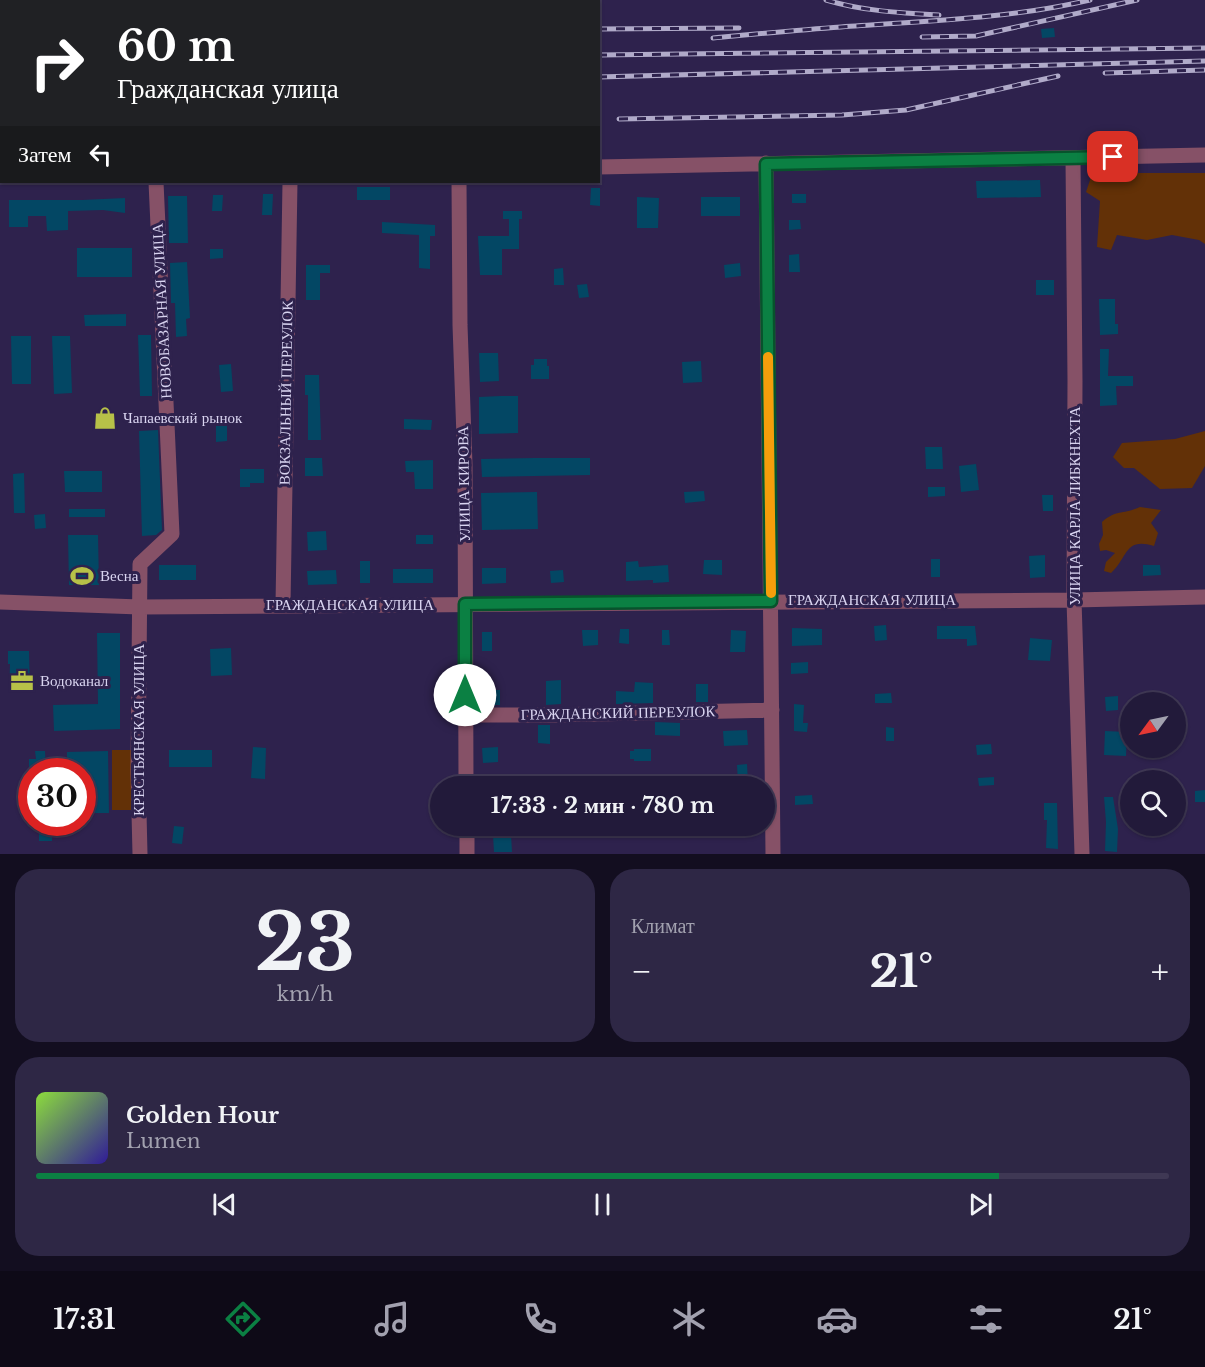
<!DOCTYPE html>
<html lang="ru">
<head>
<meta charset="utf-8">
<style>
  body { margin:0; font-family:"Libre Baskerville",serif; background:#2e2745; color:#f1f3f6; height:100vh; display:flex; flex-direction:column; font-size:22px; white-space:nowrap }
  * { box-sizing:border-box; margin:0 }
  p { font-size:20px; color:#a2a1af }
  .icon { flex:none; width:33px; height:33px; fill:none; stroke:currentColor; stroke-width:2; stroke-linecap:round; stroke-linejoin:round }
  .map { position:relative; height:854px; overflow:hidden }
  .side { display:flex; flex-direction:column; gap:15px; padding:15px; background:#130e20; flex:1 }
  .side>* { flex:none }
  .hud { position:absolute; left:0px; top:0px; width:600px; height:183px; box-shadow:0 2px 4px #0004,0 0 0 2px #3f3854; background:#202124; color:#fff; overflow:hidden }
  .needle { width:39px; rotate:237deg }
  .buttons { position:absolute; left:1120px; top:692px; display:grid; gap:12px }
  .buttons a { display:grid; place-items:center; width:66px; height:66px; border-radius:50%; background:#221a3a; box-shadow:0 2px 4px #0004,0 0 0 2px #3f3854; font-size:30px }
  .speed { position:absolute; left:18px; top:758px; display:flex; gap:12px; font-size:30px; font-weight:700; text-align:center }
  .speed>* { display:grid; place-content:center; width:78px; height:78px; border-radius:50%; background:#221a3a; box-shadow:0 2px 4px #0004,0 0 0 2px #3f3854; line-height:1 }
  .speed .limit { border:9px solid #d22; background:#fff; color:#111 }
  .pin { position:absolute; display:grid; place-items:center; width:51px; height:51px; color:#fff; margin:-26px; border-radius:12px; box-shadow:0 3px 9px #0006 }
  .me { position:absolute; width:66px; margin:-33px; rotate:0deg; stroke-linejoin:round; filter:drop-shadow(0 0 4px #0008) }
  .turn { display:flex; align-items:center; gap:21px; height:126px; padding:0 18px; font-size:27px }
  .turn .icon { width:78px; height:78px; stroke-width:2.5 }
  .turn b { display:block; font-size:42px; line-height:51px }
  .then { display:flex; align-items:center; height:57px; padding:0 18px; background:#0003; gap:12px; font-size:22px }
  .big { font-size:45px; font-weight:800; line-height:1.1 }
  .side .widget { flex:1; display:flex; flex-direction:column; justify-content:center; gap:9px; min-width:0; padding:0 21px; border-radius:24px; background:#2e2745 }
  .side .dial { align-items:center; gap:0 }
  .dial b { font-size:78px; line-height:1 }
  .song { display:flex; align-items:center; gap:18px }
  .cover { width:72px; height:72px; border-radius:9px; background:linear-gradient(135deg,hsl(90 70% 55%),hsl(250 70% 35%)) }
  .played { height:6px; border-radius:3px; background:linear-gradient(90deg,#0b8043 85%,#3f3854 85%) }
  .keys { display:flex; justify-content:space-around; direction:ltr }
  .heat { display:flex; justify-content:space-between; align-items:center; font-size:33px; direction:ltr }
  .side .tiles { flex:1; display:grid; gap:15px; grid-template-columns:1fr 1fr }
  .widget:last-child { grid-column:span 2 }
  .trip { position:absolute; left:430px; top:776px; width:345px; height:60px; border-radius:30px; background:#221a3a; box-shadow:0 2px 4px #0004,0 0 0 2px #3f3854; font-weight:800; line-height:60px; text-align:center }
  .tab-bar { display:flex; height:96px; justify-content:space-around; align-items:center; background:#0e0a17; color:#a2a1af }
  .tab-bar .icon { width:42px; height:42px }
  .tab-bar .on { color:#0b8043 }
  .tab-bar b { font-size:27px; color:#f1f3f6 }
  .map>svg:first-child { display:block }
</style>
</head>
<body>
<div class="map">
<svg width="1205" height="854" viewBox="0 0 1205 854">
  <rect width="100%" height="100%" fill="#2e224d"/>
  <!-- green -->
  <path fill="#633107" d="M1118,173h87v71l-6,-4 -27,-5 -25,5 -30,-5 -6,15 -14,-3 3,-46 -14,-9 5,-15z
    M1205,431v35l-13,22 -32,1 -26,-21h-10l-11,-11 9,-14 53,-4z
    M1140,507l21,3 -10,13 7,10 -4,13c-30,-9 -26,12 -43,27l-7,-2 2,-9 9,-9 -9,-3 -6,1 -1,-7 4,-9 -1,-13c15,-13 20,-7 38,-15z
    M112,750h19v60h-19z"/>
  <!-- building -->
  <path fill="#034764" d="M1054,28l1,9 -13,1 -1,-9z
    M1040,180l1,17 -64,1 -1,-17z
    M357,187h33v13h-33z
    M591,188h9v18l-10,-1z
    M263,194h10l-1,21h-10z
    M792,194h14v9h-14z
    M213,195h10l-1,16h-10z
    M168,196h19l1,47h-19z
    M637,197l22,1 -1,30h-21z
    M701,197h39v19h-39z
    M125,198v15l-22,-3 -35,1v19l-21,1 -1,-15h-18v11h-19v-27h73z
    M503,211h19v8h-3v30h-17v26h-22l-2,-39h31v-17h-6z
    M789,220h11l1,9 -12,1z
    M382,222l53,3v11h-5v33l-11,-1v-33l-37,-2z
    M77,248h55v29h-55z
    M210,249h13v9l-13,1z
    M799,254l1,18h-11v-17z
    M187,262l3,56 -4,1 1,17 -11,1 -1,-34h-4l-1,-40z
    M740,263l1,13 -16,2 -1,-13z
    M306,265h24v8h-10v27h-14z
    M563,268l1,17h-10v-16z
    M1036,280h18v15h-18z
    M587,284l2,13 -10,1 -2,-13z
    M1099,299h16v25h3v10l-18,1z
    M126,314v12h-41l-1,-11z
    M138,335h13l1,61h-12z
    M11,336h20v48h-19z
    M52,336h18l2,57 -18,1z
    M1100,349h9l-1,27h25v10h-17l1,19 -17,1z
    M479,353h19l1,28 -19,1z
    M534,359h13v7h2v13h-18v-14h3z
    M701,361l1,21 -19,1 -1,-21z
    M231,364l2,27 -12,1 -2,-27z
    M305,375h14l2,65h-13v-45h-3z
    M501,396h17v37l-39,1v-37z
    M404,419l28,1 -1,10 -27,-1z
    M216,420h11v21l-11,1z
    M158,430l4,100 -6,5 -14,1 -3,-105z
    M925,447h17l1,22h-17z
    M305,458h17l1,18h-18z
    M535,458h55v17l-108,2 -1,-18z
    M433,460v29h-18l-1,-17h-8l-1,-11z
    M976,464l3,26 -18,2 -2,-26z
    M240,469h24v14h-14v4h-10z
    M64,471h38v21h-37z
    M24,473l1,40h-11l-1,-39z
    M928,487h17v9l-17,1z
    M704,491l1,10 -20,2 -1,-11z
    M537,492l1,37 -56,1 -1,-37z
    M1042,495h11v16h-10z
    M69,509h36v8h-36z
    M45,514l1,14 -11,1 -1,-14z
    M326,531l1,19 -19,1 -1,-19z
    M68,535h30l1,50h-30z
    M416,535h17v9h-17z
    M1045,555v22l-15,1 -1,-22z
    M931,559h9v18h-9z
    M704,560h18v15l-19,-1z
    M360,561h10v22h-10z
    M638,561l1,6 29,-2 1,17 -16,1v-3l-27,1v-19z
    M159,565h37v15h-37z
    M1143,565h17l1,10 -18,1z
    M482,568h24v15l-24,1z
    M393,569h40v14h-40z
    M336,570l1,14 -29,1 -1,-14z
    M563,570l1,12 -13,1 -1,-12z
    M886,625l1,15 -12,1 -1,-15z
    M937,626h38l2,19 -10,1v-7h-30z
    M792,628l30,1v16l-30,1z
    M620,629h9v15l-10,-1z
    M582,630h16v15l-15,1z
    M662,630h7l1,15h-8z
    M731,630l15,1 -1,21h-15z
    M482,632h10v19h-10z
    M97,633h23v96l-66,2 -1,-26 45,-1z
    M1030,638l22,2 -2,21 -22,-1z
    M231,648l1,27 -21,1 -1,-27z
    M8,651h21l1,41h-21l1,-28h-2z
    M808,662v11l-17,1v-11z
    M561,680v24l-15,1v-24z
    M635,682l18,1v20l-37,1v-13l18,1z
    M696,684h12v18h-12z
    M483,690h17v15h-17z
    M891,693l1,10h-17v-9z
    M1118,696v14l-12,1 -1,-14z
    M794,704l10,1 -1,18h5l-1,9 -13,-1z
    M655,722l25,1v13l-25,-1z
    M538,725h12v19l-12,-1z
    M886,727l8,1v13h-8z
    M747,730l1,15 -24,1 -1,-15z
    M1105,731l22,1 -1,24 -22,-1z
    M991,744l1,10 -15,1 -1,-10z
    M253,747l13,1 -1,31 -14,-1z
    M498,747v15l-15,1 -1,-15z
    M634,749h17v12h-17v-2h-4v-8h4z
    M169,750h43v17h-43z
    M35,751h10l1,18h-17v-10h7z
    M108,751l1,62h-27v-42h-15v-19z
    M747,764l1,19h-10l-1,-18z
    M994,777v8l-15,1 -1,-8z
    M1205,790v12h-10v-11z
    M812,795l1,9 -18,1v-9z
    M1104,797h9l5,32 -1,23 -12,-1 1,-29z
    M1044,803h13l1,46 -12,-1 1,-28h-3z
    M174,826l10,1 -2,17 -10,-1z
    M39,831h13v10h-13z
    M493,835h18l1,17h-18z"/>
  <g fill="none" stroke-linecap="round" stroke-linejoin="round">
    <!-- minor -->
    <path stroke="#865167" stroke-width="15" d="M1073,158l2,223 -1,219 8,254
      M766,163l7,691
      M598,167l607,-12
      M0,175h2
      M459,182l1,143 5,140 1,321
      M0,602l140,5 934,-7 131,-3
      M283,605l7,-423
      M464,715h86l222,-5
      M467,825v29
      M140,854l-2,-83 2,-207 32,-30 -16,-352"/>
    <!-- rail casing -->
    <g stroke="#b0aac9" stroke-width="5">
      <path id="rail" d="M826,0c37,11 74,13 113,15
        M598,29l141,-1
        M922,37l54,-1 161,-36
        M713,38c43,-4 85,-8 128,-11 83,-6 167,-8 249,-27
        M0,39h2
        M598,55l607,-7
        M0,62h2
        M1105,73l100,-3
        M598,77l607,-16
        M0,87h2
        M619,119l223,-4 64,-5 152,-34"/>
    </g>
    <!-- rail -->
    <use href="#rail" stroke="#2e224d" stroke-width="3" stroke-dasharray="9" stroke-linecap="butt"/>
  </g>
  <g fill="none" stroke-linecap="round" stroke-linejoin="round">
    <!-- route casing -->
    <g stroke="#07532c" stroke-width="15">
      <path id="route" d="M465,695v-91l306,-3 -5,-437 347,-7"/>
    </g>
    <!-- route -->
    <use href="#route" stroke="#0b8043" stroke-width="10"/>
    <!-- slow -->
    <path stroke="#f59e0b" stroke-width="10" d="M768,357l3,236"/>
  </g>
  <!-- icons -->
  <defs>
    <g id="shop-bare" transform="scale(1.8)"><path d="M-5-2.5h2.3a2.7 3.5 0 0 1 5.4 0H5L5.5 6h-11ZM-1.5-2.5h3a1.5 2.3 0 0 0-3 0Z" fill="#b7c148" stroke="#2e224d" stroke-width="2.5" paint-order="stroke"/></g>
    <g id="stadium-bare" transform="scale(1.8)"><path d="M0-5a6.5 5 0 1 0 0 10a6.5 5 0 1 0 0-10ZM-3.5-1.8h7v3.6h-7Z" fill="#b7c148" stroke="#2e224d" stroke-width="2.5" paint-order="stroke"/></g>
    <g id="office-bare" transform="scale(1.8)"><path d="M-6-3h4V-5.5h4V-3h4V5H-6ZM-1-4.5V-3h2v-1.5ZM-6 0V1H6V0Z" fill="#b7c148" stroke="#2e224d" stroke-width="2.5" paint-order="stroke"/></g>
  </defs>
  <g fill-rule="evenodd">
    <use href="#shop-bare" x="105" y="418"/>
    <use href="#stadium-bare" x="82" y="576"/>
    <use href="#office-bare" x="22" y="681"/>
  </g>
  <g text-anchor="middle" stroke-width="6" stroke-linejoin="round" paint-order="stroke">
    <!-- street labels -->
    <g font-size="15" fill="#d9d4f0" stroke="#2e224d">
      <text transform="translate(162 311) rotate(-93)" y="5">НОВОБАЗАРНАЯ УЛИЦА</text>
      <text transform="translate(286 393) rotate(-89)" y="5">ВОКЗАЛЬНЫЙ ПЕРЕУЛОК</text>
      <text transform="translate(464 484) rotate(-91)" y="5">УЛИЦА КИРОВА</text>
      <text transform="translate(1075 506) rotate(-90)" y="5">УЛИЦА КАРЛА ЛИБКНЕХТА</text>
      <text x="872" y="605">ГРАЖДАНСКАЯ УЛИЦА</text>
      <text x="350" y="610">ГРАЖДАНСКАЯ УЛИЦА</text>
      <text transform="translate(618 713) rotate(-1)" y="5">ГРАЖДАНСКИЙ ПЕРЕУЛОК</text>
      <text transform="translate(139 730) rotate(-90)" y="5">КРЕСТЬЯНСКАЯ УЛИЦА</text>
    </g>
    <!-- poi labels -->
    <g font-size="15" fill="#d9d4f0" stroke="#2e224d" text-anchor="start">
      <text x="123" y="423">Чапаевский рынок</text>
      <text x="100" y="581">Весна</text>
      <text x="40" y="686">Водоканал</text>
    </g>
  </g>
</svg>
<div class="buttons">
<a><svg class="needle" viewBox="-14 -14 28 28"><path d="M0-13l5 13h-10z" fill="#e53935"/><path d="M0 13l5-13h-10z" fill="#a2a1af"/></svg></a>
<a><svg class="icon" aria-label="search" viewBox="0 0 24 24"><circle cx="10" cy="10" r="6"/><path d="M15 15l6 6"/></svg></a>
</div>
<div class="speed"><div class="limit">30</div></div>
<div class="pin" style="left:1113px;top:157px;background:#d93025"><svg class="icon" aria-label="arrive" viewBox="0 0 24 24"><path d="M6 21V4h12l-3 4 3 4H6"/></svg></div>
<svg class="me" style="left:465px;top:695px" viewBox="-20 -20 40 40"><circle r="19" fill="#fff"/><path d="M0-13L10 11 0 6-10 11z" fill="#0b8043"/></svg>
<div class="trip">17:33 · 2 мин · 780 m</div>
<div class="hud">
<div class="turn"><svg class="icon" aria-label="right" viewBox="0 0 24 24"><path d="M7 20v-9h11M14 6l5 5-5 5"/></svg><div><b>60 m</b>Гражданская улица</div></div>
<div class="then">Затем<svg class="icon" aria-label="left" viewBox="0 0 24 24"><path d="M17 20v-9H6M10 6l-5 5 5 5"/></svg></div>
</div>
</div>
<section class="side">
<div class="tiles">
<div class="widget dial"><b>23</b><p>km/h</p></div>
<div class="widget"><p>Климат</p>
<div class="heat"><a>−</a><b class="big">21°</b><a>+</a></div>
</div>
<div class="widget">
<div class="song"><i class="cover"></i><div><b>Golden Hour</b><p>Lumen</p></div></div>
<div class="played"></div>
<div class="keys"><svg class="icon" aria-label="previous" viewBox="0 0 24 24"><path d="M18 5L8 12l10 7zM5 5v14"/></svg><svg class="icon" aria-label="pause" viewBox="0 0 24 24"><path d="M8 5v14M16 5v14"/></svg><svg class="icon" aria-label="next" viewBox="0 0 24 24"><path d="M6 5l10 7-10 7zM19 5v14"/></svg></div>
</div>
</div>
</section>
<nav class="tab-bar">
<b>17:31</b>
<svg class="icon on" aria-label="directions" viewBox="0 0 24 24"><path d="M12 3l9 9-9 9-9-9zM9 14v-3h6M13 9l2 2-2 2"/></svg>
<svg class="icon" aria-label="music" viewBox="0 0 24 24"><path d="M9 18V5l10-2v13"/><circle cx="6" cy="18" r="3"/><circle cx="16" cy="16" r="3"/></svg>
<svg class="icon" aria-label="phone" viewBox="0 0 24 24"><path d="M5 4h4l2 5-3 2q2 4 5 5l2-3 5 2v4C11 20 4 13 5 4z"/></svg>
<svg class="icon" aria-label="climate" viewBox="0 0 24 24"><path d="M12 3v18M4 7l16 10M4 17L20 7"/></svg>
<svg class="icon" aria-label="car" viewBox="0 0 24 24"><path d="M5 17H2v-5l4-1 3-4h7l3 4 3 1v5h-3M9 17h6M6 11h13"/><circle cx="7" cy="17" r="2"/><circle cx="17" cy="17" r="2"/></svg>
<svg class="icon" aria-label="filters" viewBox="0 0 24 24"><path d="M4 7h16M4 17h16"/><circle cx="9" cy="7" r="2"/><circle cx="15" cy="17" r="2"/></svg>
<b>21°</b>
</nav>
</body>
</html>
